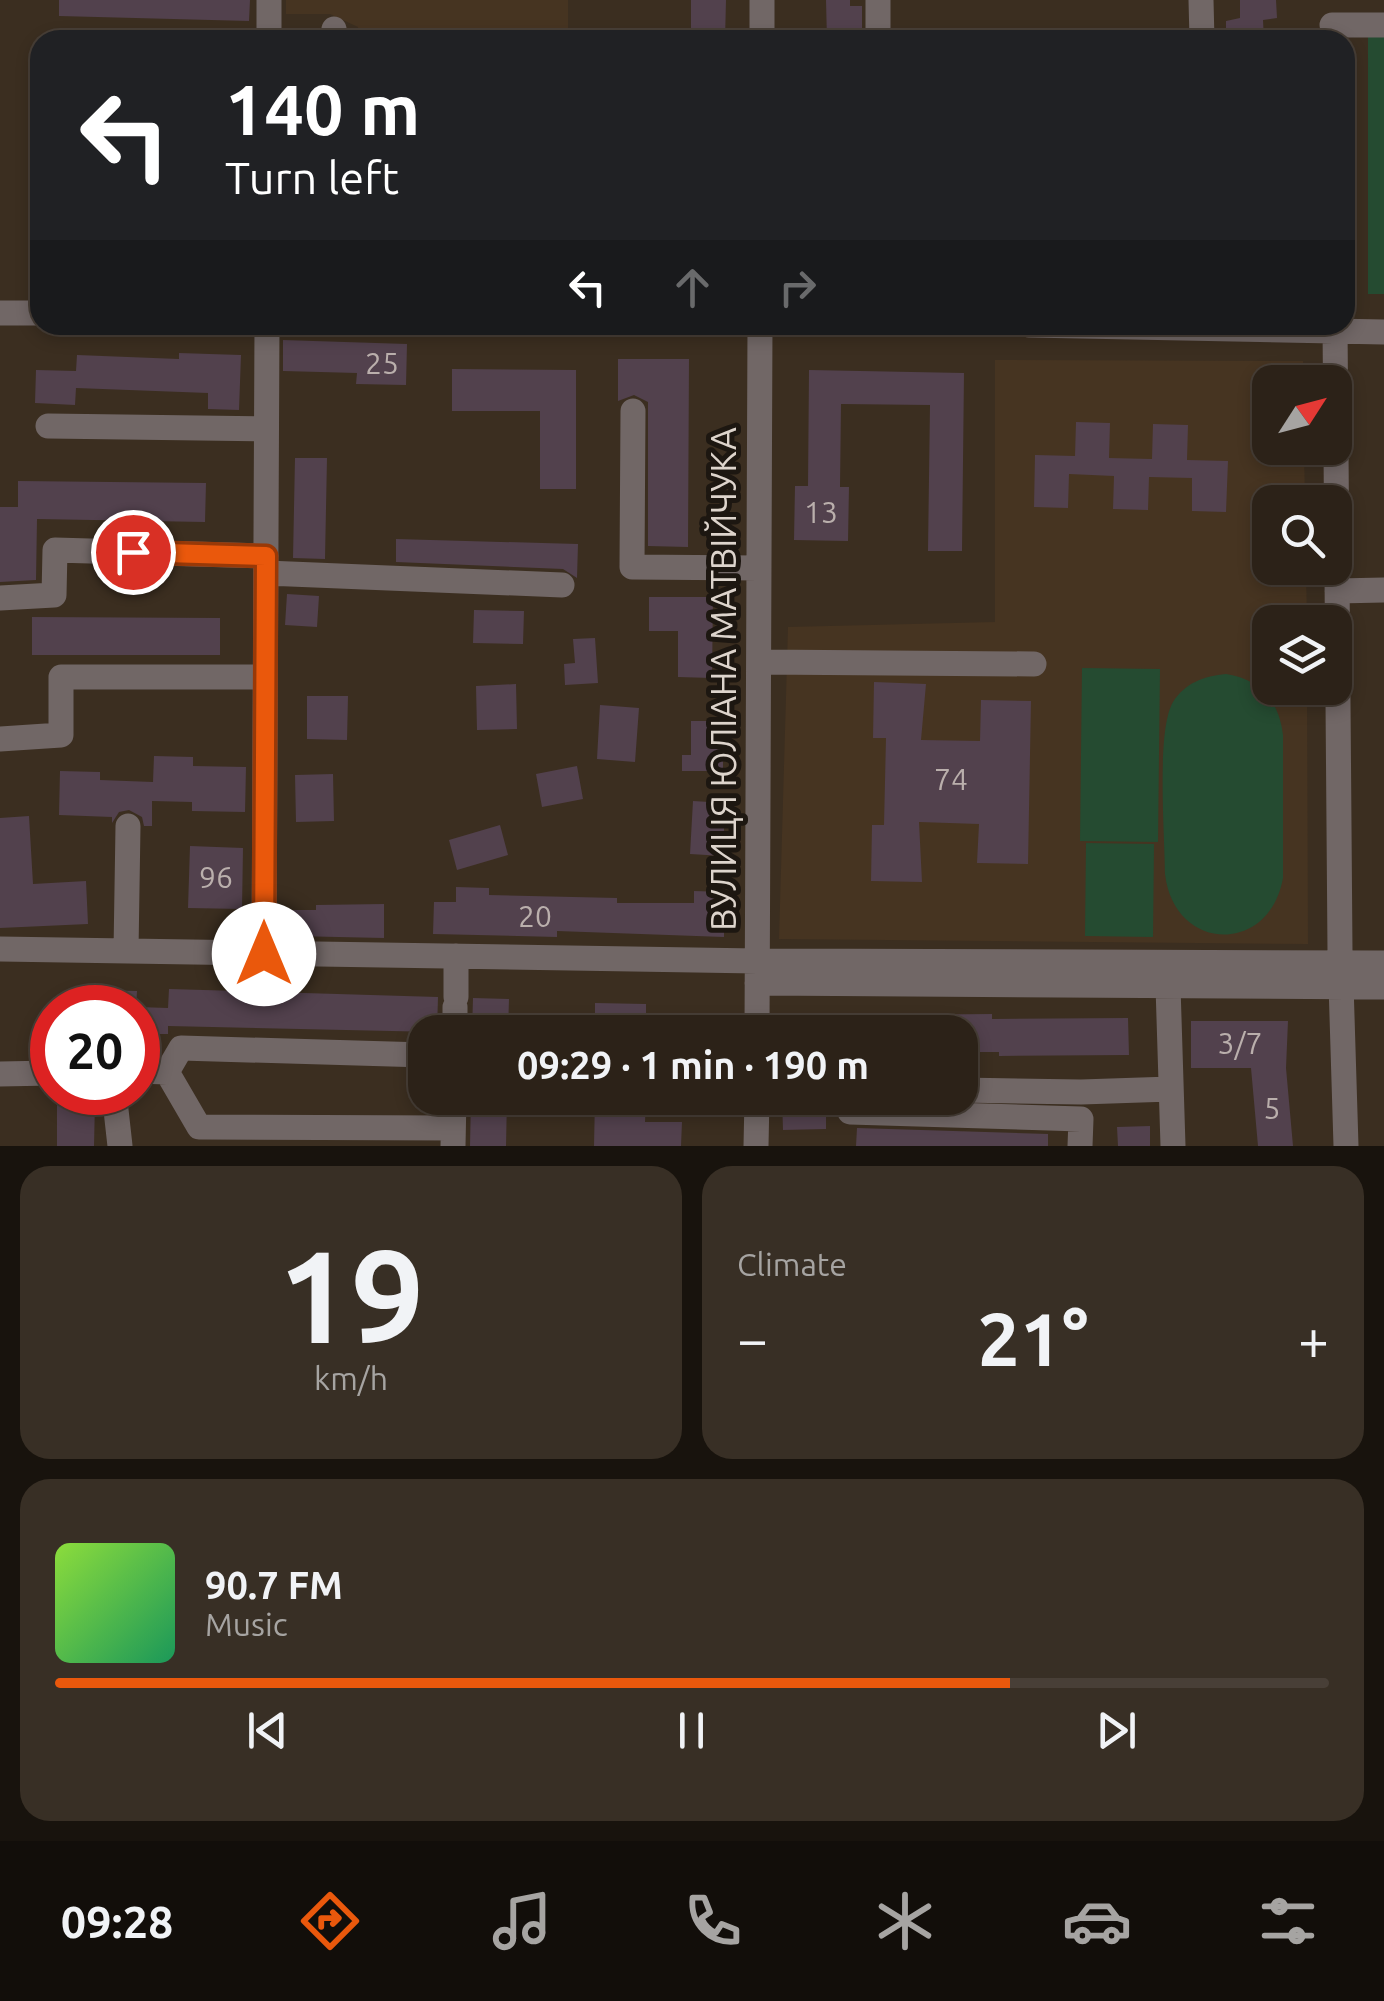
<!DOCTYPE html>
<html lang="en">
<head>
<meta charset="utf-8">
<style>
  body { margin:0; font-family:Ubuntu,sans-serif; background:#382f25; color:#f1f3f6; height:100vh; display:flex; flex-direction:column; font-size:38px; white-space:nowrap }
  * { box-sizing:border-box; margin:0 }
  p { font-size:32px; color:#a6a4a2 }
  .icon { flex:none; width:55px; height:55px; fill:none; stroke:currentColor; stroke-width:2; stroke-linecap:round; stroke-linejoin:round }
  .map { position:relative; height:1146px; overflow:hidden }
  .drawer { display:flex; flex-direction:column; gap:20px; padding:20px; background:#18130d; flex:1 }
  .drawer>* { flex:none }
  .top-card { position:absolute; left:30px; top:30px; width:1325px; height:305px; border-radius:30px; box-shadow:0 5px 15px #0003,0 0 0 2px #483f37; background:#202124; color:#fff; overflow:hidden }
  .needle { width:65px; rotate:54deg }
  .buttons { position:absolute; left:1252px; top:365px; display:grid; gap:20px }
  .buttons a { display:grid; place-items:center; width:100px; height:100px; border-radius:20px; background:#2c2218; box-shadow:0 5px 15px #0003,0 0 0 2px #483f37; font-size:50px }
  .speed { position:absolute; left:30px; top:985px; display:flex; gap:20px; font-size:50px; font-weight:700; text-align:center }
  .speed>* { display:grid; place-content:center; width:130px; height:130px; border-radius:50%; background:#2c2218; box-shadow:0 5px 15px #0003,0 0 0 2px #483f37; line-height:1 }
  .speed .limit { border:15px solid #d22; background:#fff; color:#111 }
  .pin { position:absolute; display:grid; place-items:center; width:85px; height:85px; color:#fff; margin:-42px; border:5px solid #fff; border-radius:50%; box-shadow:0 2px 10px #0007 }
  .me { position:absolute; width:110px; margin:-55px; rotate:0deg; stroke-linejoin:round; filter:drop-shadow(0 0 8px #0008) }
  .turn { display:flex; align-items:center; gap:35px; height:210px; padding:0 30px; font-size:45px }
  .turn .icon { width:130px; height:130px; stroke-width:2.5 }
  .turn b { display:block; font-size:70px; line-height:85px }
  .lanes { display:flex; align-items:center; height:95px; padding:0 30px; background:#0003; justify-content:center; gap:50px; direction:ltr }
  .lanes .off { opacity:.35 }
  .big { font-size:75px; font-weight:700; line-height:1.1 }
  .drawer .tile { flex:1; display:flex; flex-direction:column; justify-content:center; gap:15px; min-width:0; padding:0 35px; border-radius:30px; background:#382f25 }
  .drawer .dial { align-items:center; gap:0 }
  .dial b { font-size:130px; line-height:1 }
  .song { display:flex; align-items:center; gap:30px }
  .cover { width:120px; height:120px; border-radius:15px; background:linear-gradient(135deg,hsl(90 70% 55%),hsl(150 70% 35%)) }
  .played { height:10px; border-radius:5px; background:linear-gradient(90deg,#ea580c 75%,#483f37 75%) }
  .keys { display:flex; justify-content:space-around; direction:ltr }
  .heat { display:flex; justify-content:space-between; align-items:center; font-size:55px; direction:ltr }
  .drawer .tiles { flex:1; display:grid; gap:20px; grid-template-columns:1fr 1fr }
  .tile:last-child { grid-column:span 2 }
  .trip { position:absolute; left:408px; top:1015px; width:570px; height:100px; border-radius:30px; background:#2c2218; box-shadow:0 5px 15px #0003,0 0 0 2px #483f37; font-weight:700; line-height:100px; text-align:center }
  .tab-bar { display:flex; height:160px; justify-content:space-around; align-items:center; background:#120e0a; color:#a6a4a2 }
  .tab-bar .icon { width:70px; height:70px }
  .tab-bar .on { color:#ea580c }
  .tab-bar b { font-size:45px; color:#f1f3f6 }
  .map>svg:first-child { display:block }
</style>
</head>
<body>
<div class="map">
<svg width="1384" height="1146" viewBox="0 0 1384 1146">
  <rect width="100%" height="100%" fill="#3b2e20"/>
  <!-- built -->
  <path fill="#463421" d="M286,0h282v40h-209l-1,-13 -28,-13h-44z
    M995,360l308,1v21h-33v66h34l1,54h-35v66h36l1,54h-37v66h37l1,256 -529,-5 9,-312 207,-5z"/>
  <!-- green -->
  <path fill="#254b31" d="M1368,36h16v258h-16z
    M1082,668l78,1 -2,173 -78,-1z
    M1226,674c34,5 53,27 57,61v143c-14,78 -109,74 -118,-4 0,-38 -9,-143 8,-172 12,-19 31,-26 53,-28z
    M1086,843l68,1 -1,93 -68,-1z"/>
  <!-- building -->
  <path fill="#52414d" d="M59,0h191l-1,21 -190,-5z
    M691,0h35l-1,40h-34z
    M826,0h24v6h12v34h-35z
    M1240,0h36l1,18 -14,2 1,20h-38v-19l14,-3z
    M283,340l124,4 -1,41 -50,-1 1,-11 -74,-2z
    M179,353l62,2 -2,55 -31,-1v-16l-132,-5 -1,17 -40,-2 1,-33 40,1 1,-16 102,4z
    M618,359h71l-1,188 -40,-1v-144l-14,-7 -16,6z
    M452,369l124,1v119h-36v-78h-88z
    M809,370l155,3 -2,178h-34l2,-146 -89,-1 -1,83h9l-1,54 -54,-1 1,-54h13z
    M1076,422l34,1 -1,35 43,1 1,-35 35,1 -1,35 41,1 -2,51 -34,-1v-33l-43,-1 -1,33 -35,-1 1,-33 -45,-2 -1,34 -34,-1 1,-52 40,1z
    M295,458h32l-2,101 -32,-1z
    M18,481l188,2 -1,39 -168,-3 -1,61 -36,2v-75h18z
    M396,539l182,5 -1,34 -14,-9 -167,-7z
    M287,594l32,2 -2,31 -32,-2z
    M649,597h64l-1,81 -34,-1v-46h-29z
    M474,610l50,1 -1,33 -50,-1z
    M32,617l188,1v37h-188z
    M595,638l3,45 -33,2 -1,-21 11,-1 -2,-24z
    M874,682l52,2 -5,56 59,1 1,-41 50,1 -3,163 -51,-1 2,-39 -60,-2 3,60 -51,-1 1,-56h12l2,-87h-13z
    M516,684l1,45 -40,1 -1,-44z
    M307,696h41l-1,44 -40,-1z
    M600,705l39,3 -4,54 -38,-3z
    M691,721h32v50h-41v-16h9z
    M154,756l39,1v9l53,1 -1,45 -53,-1v-9l-40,-1v25h-8l-2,-9 -13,-7 -10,2 -7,11v-6l-53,-2 1,-44 40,1v8l53,2z
    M577,766l6,33 -41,8 -6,-33z
    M333,774l1,47 -38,1 -1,-47z
    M693,801l32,2 -2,53 -33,-2z
    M29,816l4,68 53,-3 2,43 -88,4v-110z
    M500,825l8,30 -51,15 -8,-30z
    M190,846l53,2 -1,61 -54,-1z
    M456,887l33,1v7l128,3v5h77v-12l30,1v45l-167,-6v6l-124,-3 1,-32h22z
    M384,904v34l-92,-2v-26h24v-5z
    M169,989l269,8 -1,35 -269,-6v8h-17v21h-13v-48l30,1z
    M86,990l51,1 -1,17h-51z
    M473,998l36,1 -1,33h-36z
    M595,1003l51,1v28h-51z
    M992,1014v5l136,-1 1,37 -130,1v-4h-39v-20h-179v-16z
    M1191,1021h97l-2,47 7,78h-35l-7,-78h-60z
    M471,1098h36l-1,48h-36z
    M595,1098h51l-1,24h37l-1,24h-87z
    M782,1098h44v31l-43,1z
    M57,1101l38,1 -1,44h-37z
    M1150,1126v20h-32l-1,-19z
    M857,1128l191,6v12h-192z"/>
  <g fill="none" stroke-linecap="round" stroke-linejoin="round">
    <!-- minor -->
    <path stroke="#716766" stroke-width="25" d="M878,0v40
      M1201,0l1,40
      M1332,25h52
      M269,40v-40
      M334,40v-11
      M762,40v-40
      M0,313h40
      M1029,325l355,7
      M1335,325l5,626 6,195
      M633,411l-1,156 127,1
      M48,426l218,3
      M266,573l296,12
      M1337,591l47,-1
      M0,598l54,-3 1,-45 211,6
      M759,662l275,2
      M0,739l61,-4v-58h204
      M0,949l757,12 627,2
      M126,951l2,-125
      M264,953l3,-628
      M757,983l627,4
      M1168,986l5,160
      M456,997v-41
      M455,1032v-25
      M757,1032l3,-707
      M138,1071l29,1 14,-24 244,7
      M167,1072l32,55 254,1
      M0,1074l52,-1
      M960,1090l121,2 90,-3
      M114,1092l6,54
      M850,1112l231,7 -1,27
      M453,1146l1,-48
      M756,1146l1,-48"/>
  </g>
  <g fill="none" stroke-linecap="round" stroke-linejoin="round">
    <!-- route casing -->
    <g stroke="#983908" stroke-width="25">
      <path id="route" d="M133,552l133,4 -2,398"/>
    </g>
    <!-- route -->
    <use href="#route" stroke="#ea580c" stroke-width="18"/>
  </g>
  <g text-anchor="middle" stroke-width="10" stroke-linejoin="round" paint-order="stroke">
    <!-- number labels -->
    <g font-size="30" fill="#baafac">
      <text x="382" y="374">25</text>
      <text x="821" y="523">13</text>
      <text x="951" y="790">74</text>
      <text x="216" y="888">96</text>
      <text x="535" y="927">20</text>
      <text x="1240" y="1054">3/7</text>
      <text x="1272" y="1119">5</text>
    </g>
    <!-- street labels -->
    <g font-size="35" fill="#ddd4cc" stroke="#1d1711">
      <text transform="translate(724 679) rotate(-90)" y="12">ВУЛИЦЯ ЮЛІАНА МАТВІЙЧУКА</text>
    </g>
  </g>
</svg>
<div class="buttons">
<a><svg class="needle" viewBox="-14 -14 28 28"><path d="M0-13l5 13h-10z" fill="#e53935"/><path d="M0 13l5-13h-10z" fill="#a6a4a2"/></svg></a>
<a><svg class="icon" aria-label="search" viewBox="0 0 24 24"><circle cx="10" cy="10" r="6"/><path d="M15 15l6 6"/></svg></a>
<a><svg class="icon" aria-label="layers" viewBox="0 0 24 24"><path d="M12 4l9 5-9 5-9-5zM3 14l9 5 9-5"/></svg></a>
</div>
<div class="speed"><div class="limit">20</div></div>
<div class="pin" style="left:133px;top:552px;background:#d93025"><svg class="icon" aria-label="arrive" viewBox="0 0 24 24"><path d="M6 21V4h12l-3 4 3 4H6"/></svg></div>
<svg class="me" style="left:264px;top:954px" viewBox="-20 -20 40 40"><circle r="19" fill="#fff"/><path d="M0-13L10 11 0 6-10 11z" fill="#ea580c"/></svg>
<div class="trip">09:29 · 1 min · 190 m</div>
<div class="top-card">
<div class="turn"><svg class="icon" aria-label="left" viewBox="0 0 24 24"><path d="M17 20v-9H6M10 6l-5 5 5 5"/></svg><div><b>140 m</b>Turn left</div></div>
<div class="lanes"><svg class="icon" aria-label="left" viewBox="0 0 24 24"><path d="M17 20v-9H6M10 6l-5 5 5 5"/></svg><svg class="icon off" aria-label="ahead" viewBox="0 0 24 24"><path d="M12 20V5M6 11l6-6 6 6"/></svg><svg class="icon off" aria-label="right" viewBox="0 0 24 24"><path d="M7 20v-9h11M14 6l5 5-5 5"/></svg></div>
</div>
</div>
<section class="drawer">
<div class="tiles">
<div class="tile dial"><b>19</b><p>km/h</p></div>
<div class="tile"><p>Climate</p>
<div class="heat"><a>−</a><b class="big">21°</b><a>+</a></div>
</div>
<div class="tile">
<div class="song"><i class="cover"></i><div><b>90.7 FM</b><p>Music</p></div></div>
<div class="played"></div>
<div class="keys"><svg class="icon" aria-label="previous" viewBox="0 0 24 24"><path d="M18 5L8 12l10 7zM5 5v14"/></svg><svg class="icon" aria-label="pause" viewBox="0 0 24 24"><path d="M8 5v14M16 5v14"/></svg><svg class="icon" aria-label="next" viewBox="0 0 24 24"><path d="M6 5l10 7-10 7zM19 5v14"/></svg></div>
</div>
</div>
</section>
<nav class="tab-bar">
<b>09:28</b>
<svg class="icon on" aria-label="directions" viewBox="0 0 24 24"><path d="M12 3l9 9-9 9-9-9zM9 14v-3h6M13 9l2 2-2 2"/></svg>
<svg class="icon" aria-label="music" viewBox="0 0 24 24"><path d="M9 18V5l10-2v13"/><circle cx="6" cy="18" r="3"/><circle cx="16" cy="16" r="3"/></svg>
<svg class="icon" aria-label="phone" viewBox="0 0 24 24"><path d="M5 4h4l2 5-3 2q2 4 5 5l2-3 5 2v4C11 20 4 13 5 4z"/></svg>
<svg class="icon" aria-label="climate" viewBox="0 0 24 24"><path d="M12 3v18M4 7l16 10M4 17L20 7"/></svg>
<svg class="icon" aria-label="car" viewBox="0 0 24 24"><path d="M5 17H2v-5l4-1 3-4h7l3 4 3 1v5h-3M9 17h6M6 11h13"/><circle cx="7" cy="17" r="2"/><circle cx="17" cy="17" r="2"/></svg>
<svg class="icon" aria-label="filters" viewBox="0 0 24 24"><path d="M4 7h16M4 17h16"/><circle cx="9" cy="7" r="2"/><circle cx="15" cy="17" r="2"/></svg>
</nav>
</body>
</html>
